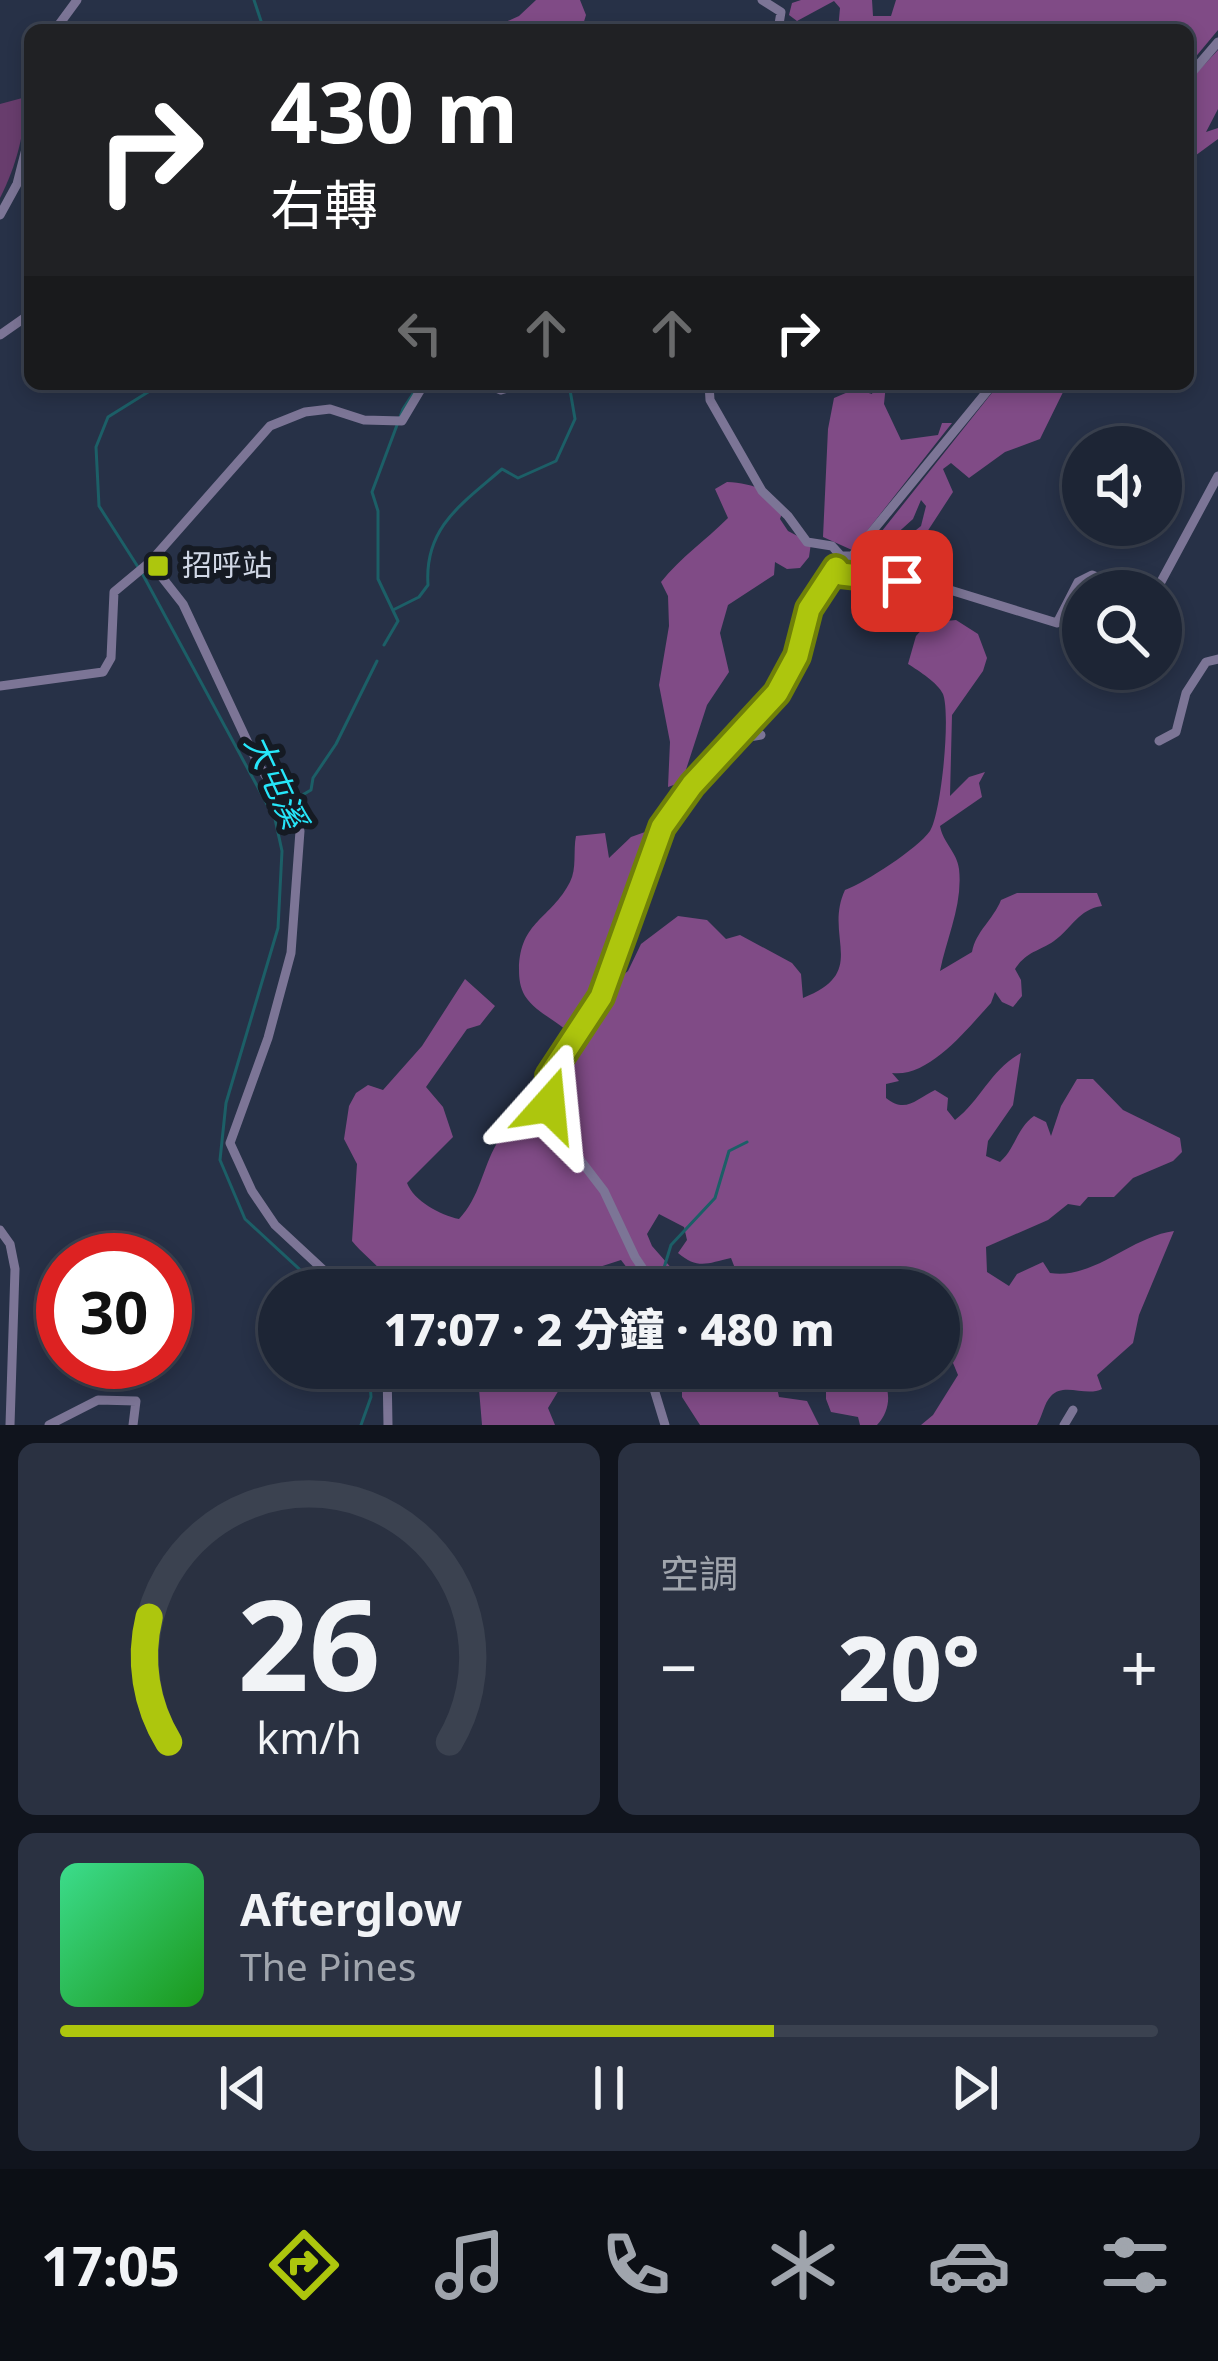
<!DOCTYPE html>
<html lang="zh-TW">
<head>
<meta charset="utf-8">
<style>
  body { margin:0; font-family:"Noto Sans","Noto Sans TC",sans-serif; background:#2a3141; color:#f1f3f6; height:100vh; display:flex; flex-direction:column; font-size:45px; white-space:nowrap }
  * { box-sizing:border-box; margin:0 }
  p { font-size:39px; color:#a0a5ad }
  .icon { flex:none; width:66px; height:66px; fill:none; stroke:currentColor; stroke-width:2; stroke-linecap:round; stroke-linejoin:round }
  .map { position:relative; height:1425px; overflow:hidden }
  .side { display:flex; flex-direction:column; gap:18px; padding:18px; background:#10141d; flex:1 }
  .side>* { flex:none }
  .hud { position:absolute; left:24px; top:24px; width:1170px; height:366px; border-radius:18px; box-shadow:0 6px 18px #0003,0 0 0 3px #3b4250; background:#202124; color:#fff; overflow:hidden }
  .controls { position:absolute; left:1062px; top:426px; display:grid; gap:24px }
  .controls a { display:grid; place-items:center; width:120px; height:120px; border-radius:50%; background:#1d2535; box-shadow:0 6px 18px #0003,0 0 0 3px #3b4250; font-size:60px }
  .speed { position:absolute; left:36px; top:1233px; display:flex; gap:24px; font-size:60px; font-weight:700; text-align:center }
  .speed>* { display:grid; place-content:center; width:156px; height:156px; border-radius:50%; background:#1d2535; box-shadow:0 6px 18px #0003,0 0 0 3px #3b4250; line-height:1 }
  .speed .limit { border:18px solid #d22; background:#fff; color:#111 }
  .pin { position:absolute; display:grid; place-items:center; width:102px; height:102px; color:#fff; margin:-51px; border-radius:24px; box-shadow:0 6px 18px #0006 }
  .me { position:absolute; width:132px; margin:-66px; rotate:18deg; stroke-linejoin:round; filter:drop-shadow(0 0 9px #0008) }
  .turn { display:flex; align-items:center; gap:42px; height:252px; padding:0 48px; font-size:54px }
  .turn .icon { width:156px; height:156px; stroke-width:2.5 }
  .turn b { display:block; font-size:84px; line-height:102px }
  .lanes { display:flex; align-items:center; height:114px; padding:0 48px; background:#0003; justify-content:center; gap:60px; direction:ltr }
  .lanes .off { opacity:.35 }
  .big { font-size:90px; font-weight:800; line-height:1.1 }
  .side .tile { flex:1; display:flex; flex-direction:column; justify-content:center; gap:18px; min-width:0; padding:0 42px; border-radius:18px; background:#2a3141 }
  .side .dial { align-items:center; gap:0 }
  .dial svg { height:312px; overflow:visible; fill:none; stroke:#3b4250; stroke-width:7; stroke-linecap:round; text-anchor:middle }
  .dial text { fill:#f1f3f6; stroke:none }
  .song { display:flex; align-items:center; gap:36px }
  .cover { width:144px; height:144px; border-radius:18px; background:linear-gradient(135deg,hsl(150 70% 55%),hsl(120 70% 35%)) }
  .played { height:12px; border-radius:6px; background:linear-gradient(90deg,#adc60d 65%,#3b4250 65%) }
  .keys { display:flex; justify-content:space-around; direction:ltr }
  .heat { display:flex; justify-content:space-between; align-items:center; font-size:66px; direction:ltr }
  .side .tiles { flex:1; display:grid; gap:18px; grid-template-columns:1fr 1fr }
  .tile:last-child { grid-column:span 2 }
  .trip { position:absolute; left:258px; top:1269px; width:702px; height:120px; border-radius:60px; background:#1d2535; box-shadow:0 6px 18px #0003,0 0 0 3px #3b4250; font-weight:800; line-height:120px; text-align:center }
  .menu { display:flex; height:192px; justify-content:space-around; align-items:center; background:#0c0f15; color:#a0a5ad }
  .menu .icon { width:84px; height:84px }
  .menu .selected { color:#adc60d }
  .menu b { font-size:54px; color:#f1f3f6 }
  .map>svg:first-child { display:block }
</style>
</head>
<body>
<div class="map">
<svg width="1218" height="1425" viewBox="0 0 1218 1425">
  <rect width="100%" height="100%" fill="#273147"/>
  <!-- green -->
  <path fill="#683d6d" d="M26,97c-2,38 -9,67 -26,101v-94z"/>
  <!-- forest -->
  <path fill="#804b86" d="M536,0h44l6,15 -4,13 -94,2 31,-14z
    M801,0h71l1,16h18l5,-16h322v30l-30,36v-36h-350l2,-22 -6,-7 -37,20 -8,-6 3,-12z
    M1218,50v59l-12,23 12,-4v11l-30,22v-79z
    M875,384h11l-2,20 17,36 37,-5 4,-12h10l-100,127 -29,-13 5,-108 6,-31 21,-9 17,5z
    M999,384h68l-27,55 -35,13 -36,26 -18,-15 -8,6 10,23 -26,40 -26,15v-5l20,-16 5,-20 -5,-6 -8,19 -20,18 -12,23 -20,10 -16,-7 21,-12z
    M727,482c22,1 43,7 57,25l-4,12 8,12 23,12 -2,14 -9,11 -13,1 -12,-7 -1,13 -46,30 -8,28 9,39 -22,33 -25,77 -14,5 2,-45 -11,-57 10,-59 -1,-30 -7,-14c20,-25 44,-41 67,-64l-13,-29z
    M956,620l22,14 9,24 -4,13 -31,44 -2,81 19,-19 16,-5 -6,11 3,14 -42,29c3,17 17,26 19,43 4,35 -12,68 -19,102l32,-19c4,-21 21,-32 29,-52l16,-7h80l5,13c-23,3 -30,22 -48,35 -16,11 -27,10 -39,28l6,11 1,16 -9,11 -11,-5 -7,-10 -4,11c-24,26 -62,75 -99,70l7,8 -13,3v14c20,16 30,1 49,-8l13,8 -1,12 8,10c26,-20 36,-51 66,-67l-8,52 -25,36 -2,15 14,6c16,-14 16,-33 34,-46l12,6 5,14 10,-30 16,-27h16l30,31 57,28 2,14 -9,9 -40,17 -19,19h-26l-8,9 -12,-2 -20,16 -62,27 1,25 22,14 8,-12 26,-12 7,11c44,7 80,-36 124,-42l-35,84 -6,28 -36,32 5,14c-16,8 -38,-7 -51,7 -7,7 -9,21 -14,29h-116l12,-10 25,-40 -5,-12 -14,-9v-64h-220l17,-19 -5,-13c-23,5 -33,12 -53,-5l9,-13 -3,-13 -25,-13 -12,20 5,12 29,33 -4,11h-44l-2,-17 -10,-13 -37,12 13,18h-203c-9,-21 -28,-32 -42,-49l5,-77 -13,-25 5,-33 7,-13 12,-8 15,5 39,-44 43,-67 30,27 -15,19 -13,4 -41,58 17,20 10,30 -46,46c7,18 33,32 52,36 21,-22 23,-50 38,-76 5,-8 12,-13 19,-20 15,-14 55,-67 57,-84 -12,-19 -35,-23 -48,-43 -5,-9 -6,-17 -6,-27 1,-48 32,-50 51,-87 7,-13 3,-32 6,-46l29,-3 4,25 22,-21 14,-5c8,49 -30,119 -49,165l32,-26 13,-27 37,-28 29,4 19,19 14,-4 52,28 9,11 2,24c67,-26 20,-61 42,-108 21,-8 72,-41 85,-59 11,-17 21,-116 13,-137 -5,-11 -24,-23 -35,-30l8,-28 12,-13z
    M457,1368h110l1,7 -20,33 7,17h-73l-3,-36z
    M682,1368h109l-15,15 3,14 28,4 12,24h-119l-18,-28z
    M816,1368h60c15,17 17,40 1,57h-17l-2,-8 -27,-5 -5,-13v-18z"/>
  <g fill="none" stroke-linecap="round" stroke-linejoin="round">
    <!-- stream -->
    <path stroke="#1c5f67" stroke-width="3" d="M254,0l10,30
      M138,567l-39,-61 -3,-59 12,-30 53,-33
      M143,575l132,244 7,32 -4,77 -52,175 -6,57 25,59 77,71
      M395,609l24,-12 9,-12c-4,-58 35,-82 74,-116l16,9 38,-17 19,-42 -6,-35
      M384,645l14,-24 -20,-42v-68l-6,-19 31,-83 15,-23
      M292,801l19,-11 2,-12 23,-34 41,-83
      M660,1281l11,-36 44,-47 14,-47 18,-9
      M624,1373l3,-5
      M361,1425l10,-28 -2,-29"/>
    <!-- minor -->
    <path stroke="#7c7596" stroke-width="9" d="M762,0l19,12 -3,18
      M55,30l22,-30
      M1188,77l30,-35
      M0,215l17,-31 13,-51
      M0,335l30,-21
      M487,384l14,6 20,-6
      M709,384l1,16 52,91 26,25 19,26 25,4 9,10
      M150,562l33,42 74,158 43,69 -9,122 -23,85 -38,105 22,48 23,34 70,65
      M836,568l5,-12h11l141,-172
      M1156,591l62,-115
      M0,686l103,-14 8,-14 3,-66 36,-30 120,-136 35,-14 25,-3 34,11 38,1 22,-37
      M731,740l30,-5
      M1159,741l17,-9 10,-39 20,-31 12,-3
      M0,1230l10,14 5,25 -5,156
      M657,1290l-22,-33 -31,-66 -43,-56 -12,-31v-27l52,-80 61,-169 30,-43 85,-92 15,-22 17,-62 27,-41 5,7 10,2 99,13 107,33 21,-41 14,-7 40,16
      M387,1368l1,57
      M664,1368l-10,21 11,36
      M49,1425l49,-25 38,1 -3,24
      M1064,1425l9,-15"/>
  </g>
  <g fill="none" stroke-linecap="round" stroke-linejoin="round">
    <!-- route casing -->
    <g stroke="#708108" stroke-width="30">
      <path id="route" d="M549,1105v-29l52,-79 61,-170 30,-42 85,-92 20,-37 12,-47 27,-41 5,6 61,7"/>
    </g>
    <!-- route -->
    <use href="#route" stroke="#adc60d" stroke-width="21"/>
  </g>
  <!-- markers -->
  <rect fill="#adc60d" stroke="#151a23" stroke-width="4.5" x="146" y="554" width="24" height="24" rx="6"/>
  <g text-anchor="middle" stroke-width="12" stroke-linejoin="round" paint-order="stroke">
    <!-- poi labels -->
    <g font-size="30" fill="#d0d7e5" stroke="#151a23" text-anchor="start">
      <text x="182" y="576">招呼站</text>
    </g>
    <!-- water labels -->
    <g font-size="33" font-style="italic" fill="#26e6f9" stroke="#151a23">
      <text transform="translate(276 781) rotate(65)" y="12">大屯溪</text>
    </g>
  </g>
</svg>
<div class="controls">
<a><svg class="icon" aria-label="sound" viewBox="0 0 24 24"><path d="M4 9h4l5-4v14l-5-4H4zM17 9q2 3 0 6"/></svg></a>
<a><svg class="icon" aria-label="search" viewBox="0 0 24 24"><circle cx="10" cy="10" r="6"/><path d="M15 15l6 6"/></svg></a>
</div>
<div class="speed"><div class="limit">30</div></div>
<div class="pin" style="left:902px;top:581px;background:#d93025"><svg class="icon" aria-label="arrive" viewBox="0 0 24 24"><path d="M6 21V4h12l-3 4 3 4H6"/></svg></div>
<svg class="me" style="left:549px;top:1105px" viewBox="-20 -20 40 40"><path d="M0-17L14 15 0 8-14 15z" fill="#adc60d" stroke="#fff" stroke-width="4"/></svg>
<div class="trip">17:07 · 2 分鐘 · 480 m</div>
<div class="hud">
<div class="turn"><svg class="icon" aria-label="right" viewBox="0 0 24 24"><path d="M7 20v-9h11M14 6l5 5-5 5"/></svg><div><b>430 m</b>右轉</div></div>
<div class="lanes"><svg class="icon off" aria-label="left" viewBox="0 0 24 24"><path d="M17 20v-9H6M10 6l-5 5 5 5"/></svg><svg class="icon off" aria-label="ahead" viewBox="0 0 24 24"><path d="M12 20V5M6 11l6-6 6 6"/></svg><svg class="icon off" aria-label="ahead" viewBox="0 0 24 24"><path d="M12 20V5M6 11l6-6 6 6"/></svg><svg class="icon" aria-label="right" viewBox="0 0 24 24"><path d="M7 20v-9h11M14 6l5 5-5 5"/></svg></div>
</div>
</div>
<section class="side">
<div class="tiles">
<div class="tile dial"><svg viewBox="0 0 100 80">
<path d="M14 69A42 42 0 1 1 86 69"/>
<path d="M14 69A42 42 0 0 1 9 37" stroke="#adc60d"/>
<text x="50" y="56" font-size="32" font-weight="700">26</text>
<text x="50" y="72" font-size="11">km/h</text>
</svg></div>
<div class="tile"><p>空調</p>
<div class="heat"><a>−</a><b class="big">20°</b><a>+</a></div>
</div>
<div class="tile">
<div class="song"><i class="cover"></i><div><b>Afterglow</b><p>The Pines</p></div></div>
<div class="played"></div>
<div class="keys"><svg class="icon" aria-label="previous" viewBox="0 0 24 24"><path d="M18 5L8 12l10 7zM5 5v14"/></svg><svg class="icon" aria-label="pause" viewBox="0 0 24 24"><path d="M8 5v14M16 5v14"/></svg><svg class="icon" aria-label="next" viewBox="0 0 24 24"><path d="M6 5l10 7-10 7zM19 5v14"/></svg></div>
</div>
</div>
</section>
<nav class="menu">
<b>17:05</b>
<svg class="icon selected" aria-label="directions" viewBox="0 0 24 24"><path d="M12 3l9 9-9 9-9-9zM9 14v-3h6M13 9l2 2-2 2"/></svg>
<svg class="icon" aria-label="music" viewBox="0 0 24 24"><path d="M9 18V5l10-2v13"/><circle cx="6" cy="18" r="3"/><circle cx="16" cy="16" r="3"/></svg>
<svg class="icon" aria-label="phone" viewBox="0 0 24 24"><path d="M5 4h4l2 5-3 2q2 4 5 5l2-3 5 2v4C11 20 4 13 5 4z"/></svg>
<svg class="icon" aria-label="climate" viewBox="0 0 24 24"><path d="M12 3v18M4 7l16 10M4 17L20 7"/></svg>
<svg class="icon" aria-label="car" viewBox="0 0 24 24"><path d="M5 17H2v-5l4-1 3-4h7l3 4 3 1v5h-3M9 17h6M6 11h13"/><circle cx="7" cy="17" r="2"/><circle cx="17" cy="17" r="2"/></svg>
<svg class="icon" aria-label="filters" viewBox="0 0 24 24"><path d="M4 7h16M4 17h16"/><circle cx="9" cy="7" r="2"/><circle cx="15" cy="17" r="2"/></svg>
</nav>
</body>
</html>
